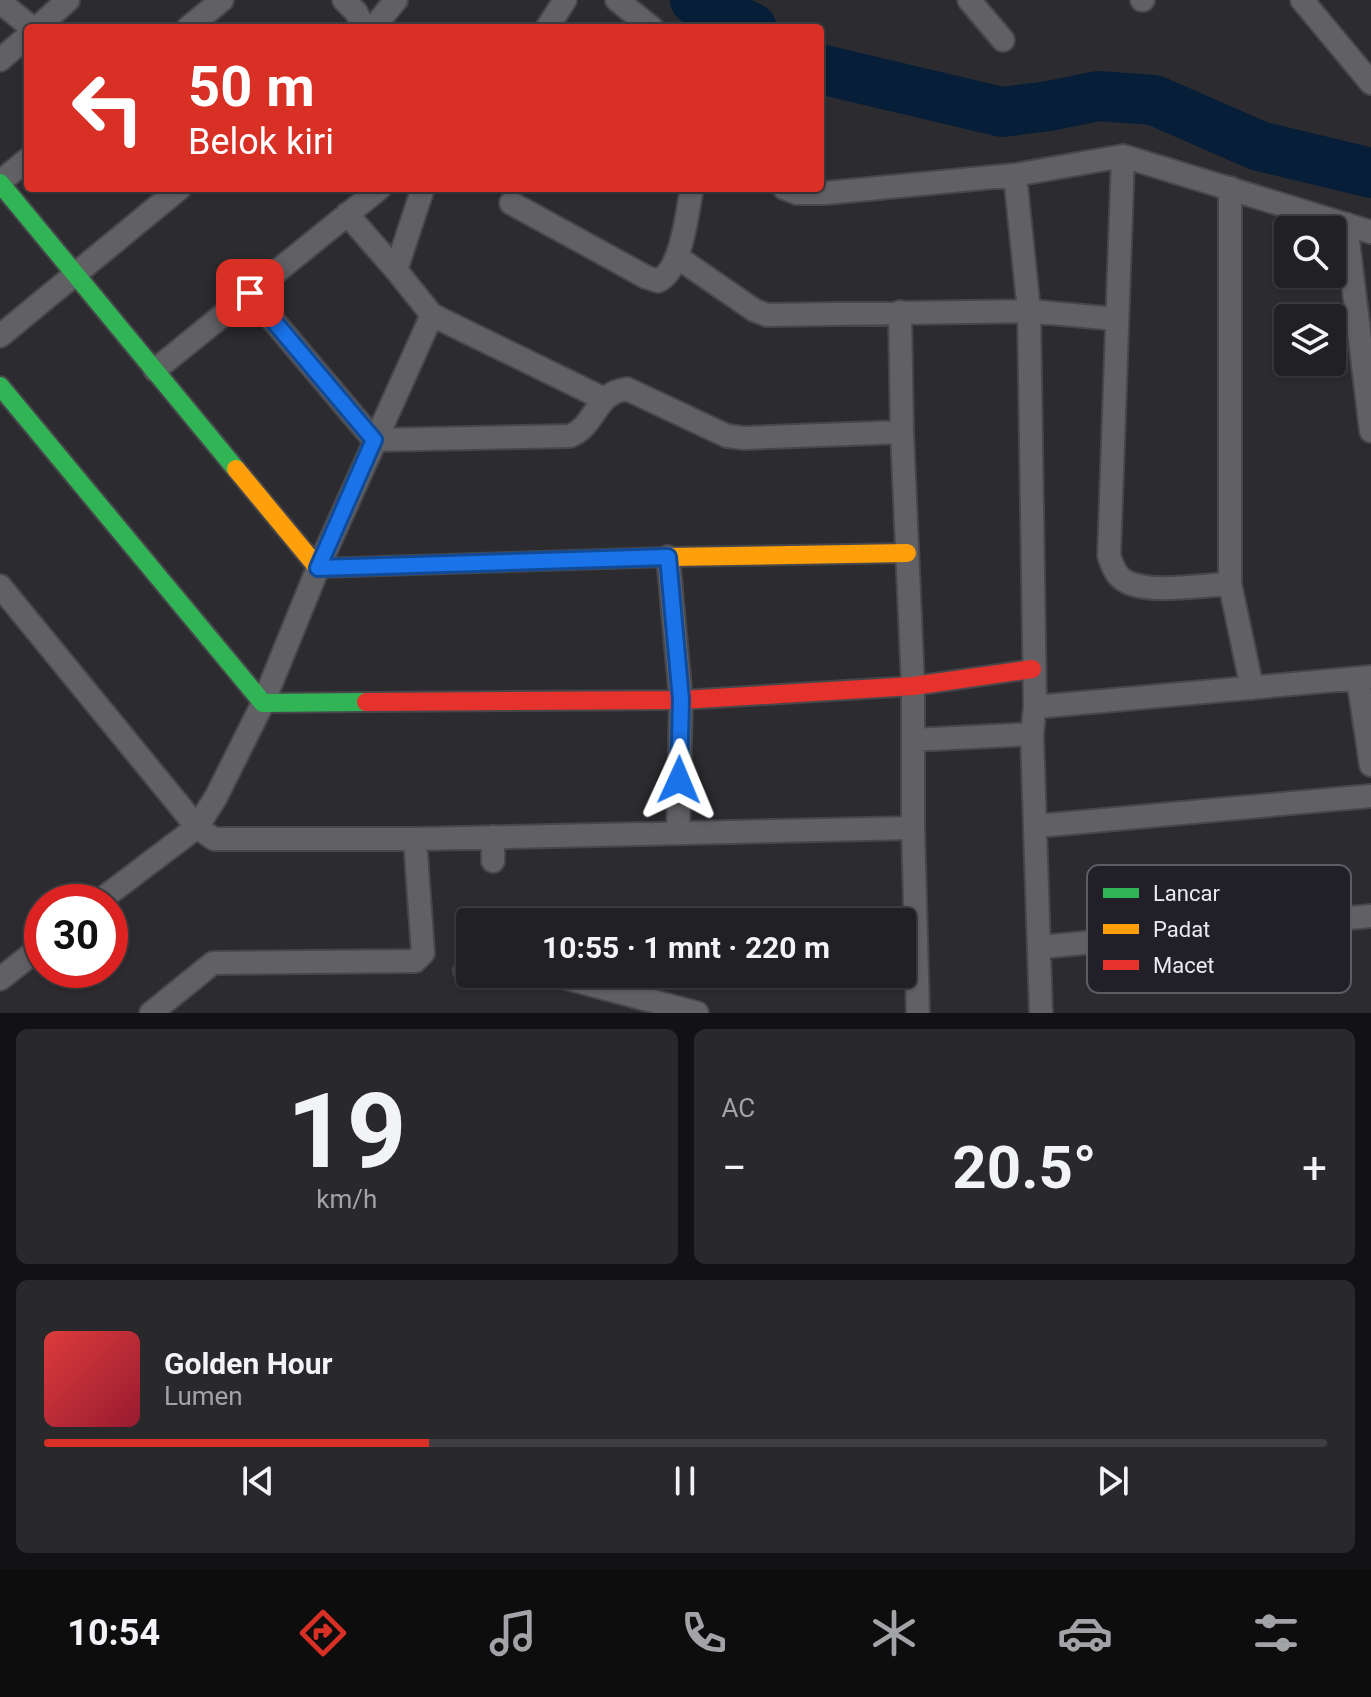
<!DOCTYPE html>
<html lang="id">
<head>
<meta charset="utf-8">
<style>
  body { margin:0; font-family:Roboto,sans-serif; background:#29292c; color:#f1f3f6; height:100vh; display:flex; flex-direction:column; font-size:30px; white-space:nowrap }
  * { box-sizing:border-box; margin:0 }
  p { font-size:26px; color:#a2a3a6 }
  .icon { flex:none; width:44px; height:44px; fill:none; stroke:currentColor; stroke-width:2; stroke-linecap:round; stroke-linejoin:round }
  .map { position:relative; height:1013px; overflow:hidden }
  .details { display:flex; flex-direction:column; gap:16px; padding:16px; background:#121214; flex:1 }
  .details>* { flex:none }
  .hud { position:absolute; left:24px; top:24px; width:800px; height:168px; border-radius:8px; box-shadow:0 2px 6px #0004,0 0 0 2px #3e3e41; background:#d93025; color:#fff; overflow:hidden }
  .tools { position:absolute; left:1274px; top:216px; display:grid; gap:16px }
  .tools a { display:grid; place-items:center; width:72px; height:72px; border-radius:8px; background:#212124; box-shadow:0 2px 6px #0004,0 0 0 2px #3e3e41; font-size:40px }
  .speed { position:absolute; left:24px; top:884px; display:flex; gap:16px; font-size:40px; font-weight:700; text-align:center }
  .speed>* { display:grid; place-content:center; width:104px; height:104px; border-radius:50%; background:#212124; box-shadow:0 2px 6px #0004,0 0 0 2px #3e3e41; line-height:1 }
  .speed .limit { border:12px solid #d22; background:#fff; color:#111 }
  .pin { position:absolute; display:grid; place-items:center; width:68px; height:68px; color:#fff; margin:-34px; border-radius:16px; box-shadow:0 4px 12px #0006 }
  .me { position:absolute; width:88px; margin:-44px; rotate:1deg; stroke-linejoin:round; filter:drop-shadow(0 0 6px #0008) }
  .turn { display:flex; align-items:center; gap:28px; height:168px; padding:0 32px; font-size:36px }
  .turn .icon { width:104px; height:104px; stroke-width:2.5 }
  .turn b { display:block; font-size:56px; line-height:68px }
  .big { font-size:60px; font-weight:700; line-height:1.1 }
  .details .tile { flex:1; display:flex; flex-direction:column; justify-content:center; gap:12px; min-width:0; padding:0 28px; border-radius:12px; background:#29292c }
  .details .dial { align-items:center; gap:0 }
  .dial b { font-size:104px; line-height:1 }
  .song { display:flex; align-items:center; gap:24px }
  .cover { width:96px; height:96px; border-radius:12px; background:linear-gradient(135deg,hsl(0 70% 55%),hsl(350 70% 35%)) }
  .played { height:8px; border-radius:4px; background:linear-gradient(90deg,#d93025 30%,#3e3e41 30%) }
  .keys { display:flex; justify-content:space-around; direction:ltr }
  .heat { display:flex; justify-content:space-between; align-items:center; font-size:44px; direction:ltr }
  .details .tiles { flex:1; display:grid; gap:16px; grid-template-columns:1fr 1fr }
  .tile:last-child { grid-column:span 2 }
  .trip { position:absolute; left:456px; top:908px; width:460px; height:80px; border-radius:8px; background:#212124; box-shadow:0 2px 6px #0004,0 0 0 2px #3e3e41; font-weight:700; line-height:80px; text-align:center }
  .tab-bar { display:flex; height:128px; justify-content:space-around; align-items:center; background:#0d0d0e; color:#a2a3a6 }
  .tab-bar .icon { width:56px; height:56px }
  .tab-bar .current { color:#d93025 }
  .tab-bar b { font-size:36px; color:#f1f3f6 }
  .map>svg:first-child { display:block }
</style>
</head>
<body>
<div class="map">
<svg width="1371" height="1013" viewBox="0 0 1371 1013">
  <rect width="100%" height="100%" fill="#2c2c30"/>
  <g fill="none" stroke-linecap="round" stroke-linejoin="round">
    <!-- river -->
    <path stroke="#061e37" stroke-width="50" d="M695,0l57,28
      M820,69l182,43 47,-6 49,-10 56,4 105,46 112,27"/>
    <!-- street casing -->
    <g stroke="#47474b" stroke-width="26">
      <path id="street" d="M344,0l12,12 8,16
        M617,0l35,28
        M969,0l34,40
        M1142,0h1
        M1302,0l69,83
        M0,2l32,26
        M37,28l31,-28
        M188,28l34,-28
        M373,28l23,-28
        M547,28l18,-28
        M0,60l28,-24
        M1123,156l-14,400c4,11 7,21 18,26 24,12 75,3 103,2
        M1015,175l14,136 6,396 -3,27 9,279
        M0,182l28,-23
        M784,188l13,5h29l189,-18 108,-19 248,76
        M1230,188v396l22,104
        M511,203l135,74 12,4c24,-11 29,-69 34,-93
        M347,214l49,56 36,45 172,84
        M1346,224l25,207
        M677,257l77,53 13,5 262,-4 87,8
        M396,270l27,-82
        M250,293l124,147 196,-4c27,-11 24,-43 57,-47l100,47 17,2 158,-6
        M900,312l2,120 11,254v142l5,185
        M0,336l180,-148
        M155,370l225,-182
        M668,557l13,143 -3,133
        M0,586l197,241 17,12h201l498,-11
        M1358,679l13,86
        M1035,707l336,-30
        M913,740l119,-6
        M1037,826l334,-30
        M493,837v24
        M98,902l99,-75 19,-30 47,-94 55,-135 114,-253
        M1041,947l330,-31
        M465,971l5,-4
        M551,974l146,39
        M0,979l42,-33
        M151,1013l62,-50 202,-2 8,-8 -8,-114"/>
    </g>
    <!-- fast casing -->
    <g stroke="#47474b" stroke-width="22">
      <path id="fast" d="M0,183l236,286
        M0,386l263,317 103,-1"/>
    </g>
    <!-- slow casing -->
    <g stroke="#47474b" stroke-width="22">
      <path id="slow" d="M236,469l82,99 350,-11 239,-4"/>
    </g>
    <!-- jam casing -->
    <g stroke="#47474b" stroke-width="22">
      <path id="jam" d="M366,702l315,-2 232,-14 119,-17"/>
    </g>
    <!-- street -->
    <use href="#street" stroke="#616064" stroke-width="22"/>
    <!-- fast -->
    <use href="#fast" stroke="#30b455" stroke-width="18"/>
    <!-- slow -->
    <use href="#slow" stroke="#ff9f0a" stroke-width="18"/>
    <!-- jam -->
    <use href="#jam" stroke="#e5322d" stroke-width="18"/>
  </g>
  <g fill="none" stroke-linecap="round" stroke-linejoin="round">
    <!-- route casing -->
    <g stroke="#114b97" stroke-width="20">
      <path id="route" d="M250,293l124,147 -56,128 350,-11 13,143 -2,80"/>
    </g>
    <!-- route -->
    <use href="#route" stroke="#1a73e8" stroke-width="14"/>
  </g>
  <!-- legend -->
  <rect x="1087" y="865" width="264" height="128" rx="12" fill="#212028" stroke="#5d5c64" stroke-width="2"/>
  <rect x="1103" y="888" width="36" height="10" fill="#30b455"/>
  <rect x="1103" y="924" width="36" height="10" fill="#ff9f0a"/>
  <rect x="1103" y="960" width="36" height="10" fill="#e5322d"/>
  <g font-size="22" fill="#e9e9ef">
    <text x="1153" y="901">Lancar</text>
    <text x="1153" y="937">Padat</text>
    <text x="1153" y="973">Macet</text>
  </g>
</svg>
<div class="tools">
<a><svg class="icon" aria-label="search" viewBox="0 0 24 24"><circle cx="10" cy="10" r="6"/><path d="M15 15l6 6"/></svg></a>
<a><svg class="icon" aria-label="layers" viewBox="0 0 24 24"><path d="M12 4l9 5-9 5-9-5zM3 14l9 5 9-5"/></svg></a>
</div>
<div class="speed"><div class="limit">30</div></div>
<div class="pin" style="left:250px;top:293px;background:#d93025"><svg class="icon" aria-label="arrive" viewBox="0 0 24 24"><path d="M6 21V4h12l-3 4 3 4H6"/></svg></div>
<svg class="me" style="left:679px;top:780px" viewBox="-20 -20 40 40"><path d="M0-17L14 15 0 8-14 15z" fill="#1a73e8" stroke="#fff" stroke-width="4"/></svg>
<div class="trip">10:55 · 1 mnt · 220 m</div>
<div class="hud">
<div class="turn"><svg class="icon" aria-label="left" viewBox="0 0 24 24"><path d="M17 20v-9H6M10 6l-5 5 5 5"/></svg><div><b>50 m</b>Belok kiri</div></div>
</div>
</div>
<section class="details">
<div class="tiles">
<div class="tile dial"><b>19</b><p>km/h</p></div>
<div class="tile"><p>AC</p>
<div class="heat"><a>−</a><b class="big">20.5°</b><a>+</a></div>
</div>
<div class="tile">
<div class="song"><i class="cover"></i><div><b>Golden Hour</b><p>Lumen</p></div></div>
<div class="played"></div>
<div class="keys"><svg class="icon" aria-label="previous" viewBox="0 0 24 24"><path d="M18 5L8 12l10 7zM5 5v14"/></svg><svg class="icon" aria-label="pause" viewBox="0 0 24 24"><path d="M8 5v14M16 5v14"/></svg><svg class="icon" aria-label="next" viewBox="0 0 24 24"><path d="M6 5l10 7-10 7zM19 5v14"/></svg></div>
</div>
</div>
</section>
<nav class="tab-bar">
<b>10:54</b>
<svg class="icon current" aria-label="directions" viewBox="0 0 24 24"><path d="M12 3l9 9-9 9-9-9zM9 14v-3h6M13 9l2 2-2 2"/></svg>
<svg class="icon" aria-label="music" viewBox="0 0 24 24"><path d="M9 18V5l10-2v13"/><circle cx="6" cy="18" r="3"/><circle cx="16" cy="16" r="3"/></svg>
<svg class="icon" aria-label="phone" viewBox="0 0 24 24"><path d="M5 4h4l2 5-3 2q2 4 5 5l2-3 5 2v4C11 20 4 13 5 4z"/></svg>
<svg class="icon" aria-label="climate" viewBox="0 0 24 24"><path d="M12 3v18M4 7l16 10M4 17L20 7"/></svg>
<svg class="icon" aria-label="car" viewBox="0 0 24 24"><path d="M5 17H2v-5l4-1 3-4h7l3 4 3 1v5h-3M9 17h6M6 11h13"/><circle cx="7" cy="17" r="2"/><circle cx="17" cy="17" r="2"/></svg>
<svg class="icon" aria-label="filters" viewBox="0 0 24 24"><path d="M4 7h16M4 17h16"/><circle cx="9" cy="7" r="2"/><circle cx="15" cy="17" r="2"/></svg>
</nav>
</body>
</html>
